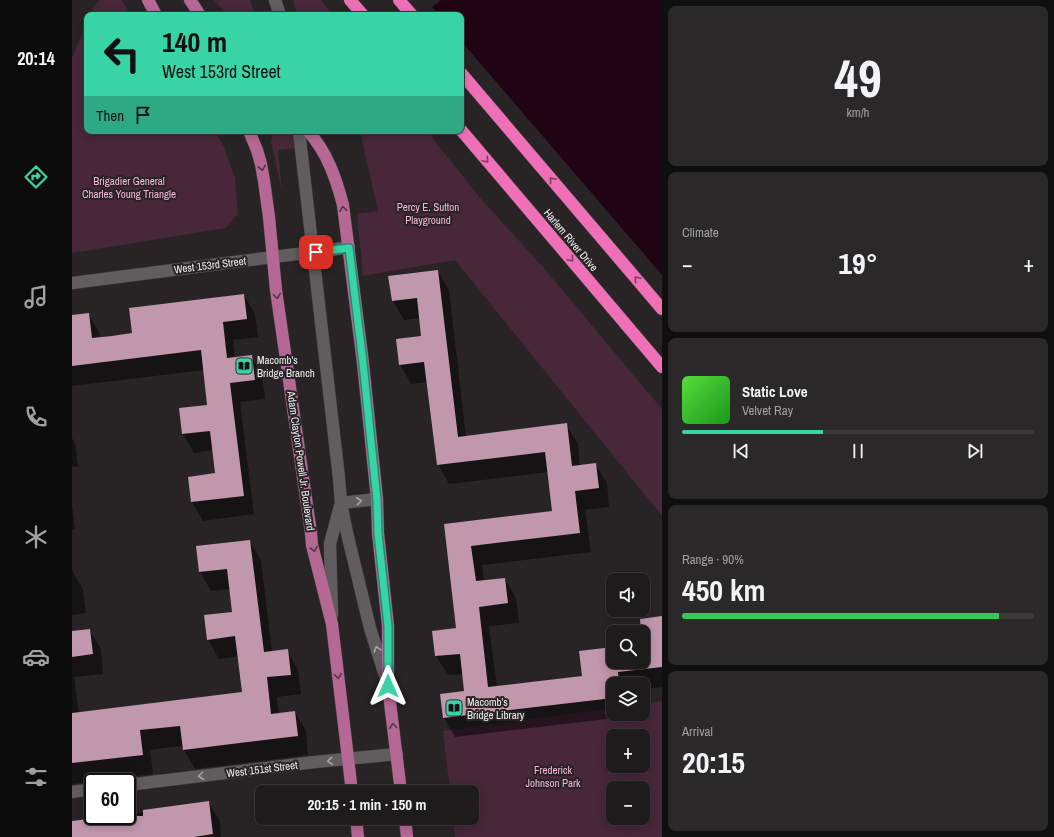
<!DOCTYPE html>
<html lang="en">
<head>
<meta charset="utf-8">
<style>
  body { margin:0; font-family:"Archivo Narrow",sans-serif; background:#2b2829; color:#f1f3f6; height:100vh; display:flex; flex-direction:column; font-size:15px; white-space:nowrap }
  * { box-sizing:border-box; margin:0 }
  p { font-size:13px; color:#a1a1a3 }
  .icon { flex:none; width:22px; height:22px; fill:none; stroke:currentColor; stroke-width:2; stroke-linecap:round; stroke-linejoin:round }
  .map { position:relative; flex:1; overflow:hidden }
  .details { display:flex; flex-direction:column; gap:6px; padding:6px; background:#100f0f; width:392px }
  .details>* { flex:none }
  .top-card { position:absolute; left:12px; top:12px; width:380px; height:122px; border-radius:8px; box-shadow:0 2px 10px #0003,0 0 0 1px #3c393b; background:#39d4a5; color:#111; overflow:hidden }
  .fabs { position:absolute; left:534px; top:573px; display:grid; gap:8px }
  .fabs a { display:grid; place-items:center; width:44px; height:44px; border-radius:8px; background:#1e1b1c; box-shadow:0 2px 10px #0003,0 0 0 1px #3c393b; font-size:20px }
  .speed { position:absolute; left:12px; top:773px; display:flex; gap:8px; font-size:20px; font-weight:700; text-align:center }
  .speed>* { display:grid; place-content:center; width:52px; height:52px; border-radius:50%; background:#1e1b1c; box-shadow:0 2px 10px #0003,0 0 0 1px #3c393b; line-height:1 }
  .speed .limit { border:2px solid #111; border-radius:6px; background:#fff; color:#111 }
  .pin { position:absolute; display:grid; place-items:center; width:34px; height:34px; color:#fff; margin:-17px; border-radius:8px; box-shadow:0 2px 6px #0006 }
  .me { position:absolute; width:44px; margin:-22px; rotate:0deg; stroke-linejoin:round; filter:drop-shadow(0 0 3px #0008) }
  .turn { display:flex; align-items:center; gap:14px; height:84px; padding:0 12px; font-size:18px }
  .turn .icon { width:52px; height:52px; stroke-width:2.5 }
  .turn b { display:block; font-size:28px; line-height:34px }
  .then { display:flex; align-items:center; height:38px; padding:0 12px; background:#0003; gap:8px; font-size:15px }
  .big { font-size:30px; font-weight:700; line-height:1.1 }
  .details .card { flex:1; display:flex; flex-direction:column; justify-content:center; gap:6px; min-width:0; padding:0 14px; border-radius:8px; background:#2b2829 }
  .details .dial { align-items:center; gap:0 }
  .dial b { font-size:52px; line-height:1 }
  .song { display:flex; align-items:center; gap:12px }
  .cover { width:48px; height:48px; border-radius:6px; background:linear-gradient(135deg,hsl(110 70% 55%),hsl(120 70% 35%)) }
  .played { height:4px; border-radius:2px; background:linear-gradient(90deg,#39d4a5 40%,#3c393b 40%) }
  .keys { display:flex; justify-content:space-around; direction:ltr }
  .heat { display:flex; justify-content:space-between; align-items:center; font-size:22px; direction:ltr }
  .charge { height:6px; border-radius:3px; background:linear-gradient(90deg,#34c759 90%,#3c393b 0) }
  .trip { position:absolute; left:183px; top:785px; width:224px; height:40px; border-radius:8px; background:#1e1b1c; box-shadow:0 2px 10px #0003,0 0 0 1px #3c393b; font-weight:700; line-height:40px; text-align:center }
  main { display:flex; flex:1; min-height:0 }
  .tab-bar { display:flex; flex-direction:column; width:72px; justify-content:space-around; align-items:center; background:#0c0b0b; color:#a1a1a3 }
  .tab-bar .icon { width:28px; height:28px }
  .tab-bar .active { color:#39d4a5 }
  .tab-bar b { font-size:18px; color:#f1f3f6 }
  .map>svg:first-child { display:block }
</style>
</head>
<body>
<main>
<nav class="tab-bar">
<b>20:14</b>
<svg class="icon active" aria-label="directions" viewBox="0 0 24 24"><path d="M12 3l9 9-9 9-9-9zM9 14v-3h6M13 9l2 2-2 2"/></svg>
<svg class="icon" aria-label="music" viewBox="0 0 24 24"><path d="M9 18V5l10-2v13"/><circle cx="6" cy="18" r="3"/><circle cx="16" cy="16" r="3"/></svg>
<svg class="icon" aria-label="phone" viewBox="0 0 24 24"><path d="M5 4h4l2 5-3 2q2 4 5 5l2-3 5 2v4C11 20 4 13 5 4z"/></svg>
<svg class="icon" aria-label="climate" viewBox="0 0 24 24"><path d="M12 3v18M4 7l16 10M4 17L20 7"/></svg>
<svg class="icon" aria-label="car" viewBox="0 0 24 24"><path d="M5 17H2v-5l4-1 3-4h7l3 4 3 1v5h-3M9 17h6M6 11h13"/><circle cx="7" cy="17" r="2"/><circle cx="17" cy="17" r="2"/></svg>
<svg class="icon" aria-label="filters" viewBox="0 0 24 24"><path d="M4 7h16M4 17h16"/><circle cx="9" cy="7" r="2"/><circle cx="15" cy="17" r="2"/></svg>
</nav>
<div class="map">
<svg width="590" height="837" viewBox="0 0 590 837">
  <rect width="100%" height="100%" fill="#282426"/>
  <!-- green -->
  <path fill="#472738" fill-rule="evenodd" d="M28,0h21l10,15h-41l5,-10z
    M142,0h36l5,15h-28z
    M221,0h28l12,15h-36z
    M15,23v108h128l9,16 11,31 3,36 -12,14 -154,25v-195z
    M204,131l15,1 12,15 -24,3 -1,3 4,38 -11,-49 2,-8z
    M288,131h67l54,68 61,67 120,143v107l-207,-256 -92,16 -6,-62 21,-3z
    M590,701v136h-207l-2,-19h19v-26h-22l-7,-61 170,-23v6h30v-10zM541,736h30v30h-30zM541,788h30v30h-30z"/>
  <!-- water -->
  <path fill="#200414" d="M369,0h221v275l-201,-234v-26h-22l-7,-8z"/>
  <!-- shadow -->
  <path fill="#0007" d="M366,271l11,19 17,147 100,-13 12,20 2,22 15,-2 12,19 2,24 -24,3 6,42 -109,13 2,16 21,-2 11,19 3,25 -30,3 8,61 86,-11 30,-28v14h30v-30h-1l20,-15v70l-19,2v-5h-30v30h18l1,2 -177,21 -11,-19 -3,-23 24,-3 -2,-18 -15,1 -12,-19 -2,-24 24,-3 -13,-104 108,-13 -4,-40 -100,12 -11,-20 -10,-82 -17,2 -11,-20 22,-27 -2,-19 -16,2 -11,-19z
    M172,295l11,19 3,23 -25,3 2,18 16,-2 11,19 3,24 -25,3 14,112 -51,7 -11,-19 24,-28 -3,-24 -19,3 -11,-19 -3,-25 29,-3 -5,-36 -132,16v-70l16,-2 11,18 1,7 33,-5z
    M0,438l3,5 3,23 -6,1z
    M0,505l3,24 -3,1z
    M177,541l12,19 11,92 15,-2 11,20 3,24 -24,3 2,17 16,-2 11,19 2,24 -113,14 -11,-19v-4l-13,1 -21,3 3,24 -81,10v-152l17,-2 12,19 2,25 -29,3 5,36 164,-20 -4,-37 -20,3 -11,-19 25,-28 -3,-23 -19,2 -11,-19z
    M0,570l11,20 3,23 -14,2z
    M136,802l12,19 1,16h-149v-15l46,-6h9v-1z"/>
  <!-- building -->
  <path fill="#c197ab" d="M366,270l20,167 109,-14 5,43 24,-3 3,25 -24,3 5,42 -109,13 5,35 29,-3 3,25 -29,4 9,80 94,-11 -3,-25 34,-4v15h30v-30h-2l-1,-13 22,-3v51l-44,5 1,12h-6v14l-170,20 -3,-24 24,-3 -4,-37 -25,2 -3,-25 24,-3 -12,-104 108,-13 -7,-59 -108,13 -13,-103 -25,3 -3,-26 25,-3 -4,-38 -25,3 -4,-25z
    M172,294l3,25 -24,3 4,36 25,-3 3,25 -25,3 14,113 -53,6 -3,-25 27,-4 -5,-42 -28,3 -3,-26 28,-3 -6,-55 -129,16v-51l17,-2 3,25 20,-2 20,-3 -3,-25z
    M178,540l14,112 24,-3 3,26 -24,2 4,37 24,-3 3,25 -115,14 -3,-24 -40,4 3,25 -71,8v-50l170,-21 -7,-56 -28,4 -3,-25 28,-3 -5,-43 -28,3 -3,-26z
    M18,629l3,25 -21,3v-26z
    M137,801l4,33 -19,3h-122v-16l39,-5h32v-6z"/>
  <g fill="none" stroke-linecap="round" stroke-linejoin="round">
    <!-- minor casing -->
    <g stroke="#464345" stroke-width="13">
      <path id="minor" d="M203,0l5,15
        M227,131l40,347 2,25 6,30 23,95 17,54
        M259,250l18,-3
        M0,283l217,-28
        M269,503l36,-4
        M260,615l-2,-71 10,-38
        M55,785l188,-23 82,-8
        M0,792l21,-3"/>
    </g>
    <!-- major casing -->
    <g stroke="#464345" stroke-width="13">
      <path id="major" d="M76,0l8,15
        M118,0l10,15
        M177,131l8,19 4,14 3,17 5,36 7,73 35,243 1,12 20,79 20,168
        M236,131c19,21 28,47 35,74l20,158 14,136 1,34 10,93v60l13,106
        M284,818l2,19
        M333,818l2,19"/>
    </g>
    <!-- highway casing -->
    <g stroke="#464345" stroke-width="13">
      <path id="highway" d="M278,0l13,15
        M327,0l13,15
        M389,73l201,236
        M389,130l201,237"/>
    </g>
    <!-- minor -->
    <use href="#minor" stroke="#615d5f" stroke-width="12"/>
    <!-- major -->
    <use href="#major" stroke="#b66894" stroke-width="12"/>
    <!-- highway -->
    <use href="#highway" stroke="#ef70b7" stroke-width="12"/>
    <!-- minor-bridge casing -->
    <g stroke="#464345" stroke-width="13" stroke-linecap="butt">
      <path id="minor-bridge" d="M217,255l42,-5"/>
    </g>
    <!-- minor-bridge -->
    <use href="#minor-bridge" stroke="#615d5f" stroke-width="12"/>
  </g>
  <!-- one-way arrows -->
  <defs><path id="oneway-chevron" d="M-2-3.5L2.5 0L-2 3.5" fill="none" stroke-width="1.6" stroke-linecap="round" stroke-linejoin="round"/></defs>
  <g stroke="#784260">
    <use href="#oneway-chevron" transform="translate(414 160) rotate(50)"/>
    <use href="#oneway-chevron" transform="translate(480 180) rotate(-130)"/>
    <use href="#oneway-chevron" transform="translate(499 259) rotate(50)"/>
    <use href="#oneway-chevron" transform="translate(565 279) rotate(-130)"/>
  </g>
  <g stroke="#533847">
    <use href="#oneway-chevron" transform="translate(190 168) rotate(78)"/>
    <use href="#oneway-chevron" transform="translate(271 209) rotate(-99)"/>
    <use href="#oneway-chevron" transform="translate(205 296) rotate(82)"/>
    <use href="#oneway-chevron" transform="translate(242 549) rotate(78)"/>
    <use href="#oneway-chevron" transform="translate(266 676) rotate(83)"/>
    <use href="#oneway-chevron" transform="translate(321 726) rotate(-97)"/>
  </g>
  <g stroke="#a8a4a6">
    <use href="#oneway-chevron" transform="translate(287 501) rotate(-6)"/>
    <use href="#oneway-chevron" transform="translate(305 649) rotate(-107)"/>
    <use href="#oneway-chevron" transform="translate(258 761) rotate(175)"/>
    <use href="#oneway-chevron" transform="translate(129 776) rotate(173)"/>
  </g>
  <g fill="none" stroke-linecap="round" stroke-linejoin="round">
    <!-- route casing -->
    <g stroke="#258a6b" stroke-width="10">
      <path id="route" d="M244,252l33,-4 14,115 14,137 1,33 10,93v60"/>
    </g>
    <!-- route -->
    <use href="#route" stroke="#39d4a5" stroke-width="7"/>
  </g>
  <!-- icons -->
  <defs>
    <g id="library-square" transform="scale(0.9)"><rect x="-9" y="-9" width="18" height="18" rx="4" fill="#39d4a5" stroke="#282426"/><path d="M-6-4Q-3-5.5-.7-3.5V5Q-3 3-6 4ZM6-4Q3-5.5 .7-3.5V5Q3 3 6 4Z" fill="#111"/></g>
  </defs>
  <g fill-rule="evenodd">
    <use href="#library-square" x="172" y="366"/>
    <use href="#library-square" x="382" y="708"/>
  </g>
  <g text-anchor="middle" stroke-width="4" stroke-linejoin="round" paint-order="stroke">
    <!-- park labels -->
    <g font-size="11" fill="#f9b7d8" stroke="#282426">
      <text x="57" y="185">Brigadier General<tspan x="57" dy="13">Charles Young Triangle</tspan></text>
      <text x="356" y="211">Percy E. Sutton<tspan x="356" dy="13">Playground</tspan></text>
      <text x="481" y="774">Frederick<tspan x="481" dy="13">Johnson Park</tspan></text>
    </g>
    <!-- street labels -->
    <g font-size="11" fill="#efecee" stroke="#282426">
      <text transform="translate(499 240) rotate(50)" y="4">Harlem River Drive</text>
      <text transform="translate(138 265) rotate(-7)" y="4">West 153rd Street</text>
      <text transform="translate(229 461) rotate(82)" y="4">Adam Clayton Powell Jr. Boulevard</text>
      <text transform="translate(190 769) rotate(-7)" y="4">West 151st Street</text>
    </g>
    <!-- poi labels -->
    <g font-size="11" fill="#efecee" stroke="#282426" text-anchor="start">
      <text x="185" y="364">Macomb's<tspan x="185" dy="13">Bridge Branch</tspan></text>
      <text x="395" y="706">Macomb's<tspan x="395" dy="13">Bridge Library</tspan></text>
    </g>
  </g>
</svg>
<div class="fabs">
<a><svg class="icon" aria-label="sound" viewBox="0 0 24 24"><path d="M4 9h4l5-4v14l-5-4H4zM17 9q2 3 0 6"/></svg></a>
<a><svg class="icon" aria-label="search" viewBox="0 0 24 24"><circle cx="10" cy="10" r="6"/><path d="M15 15l6 6"/></svg></a>
<a><svg class="icon" aria-label="layers" viewBox="0 0 24 24"><path d="M12 4l9 5-9 5-9-5zM3 14l9 5 9-5"/></svg></a>
<a>+</a>
<a>−</a>
</div>
<div class="speed"><div class="limit">60</div></div>
<div class="pin" style="left:244px;top:252px;background:#d93025"><svg class="icon" aria-label="arrive" viewBox="0 0 24 24"><path d="M6 21V4h12l-3 4 3 4H6"/></svg></div>
<svg class="me" style="left:316px;top:686px" viewBox="-20 -20 40 40"><path d="M0-17L14 15 0 8-14 15z" fill="#39d4a5" stroke="#fff" stroke-width="4"/></svg>
<div class="trip">20:15 · 1 min · 150 m</div>
<div class="top-card">
<div class="turn"><svg class="icon" aria-label="left" viewBox="0 0 24 24"><path d="M17 20v-9H6M10 6l-5 5 5 5"/></svg><div><b>140 m</b>West 153rd Street</div></div>
<div class="then">Then<svg class="icon" aria-label="arrive" viewBox="0 0 24 24"><path d="M6 21V4h12l-3 4 3 4H6"/></svg></div>
</div>
</div>
<section class="details">
<div class="card dial"><b>49</b><p>km/h</p></div>
<div class="card"><p>Climate</p>
<div class="heat"><a>−</a><b class="big">19°</b><a>+</a></div>
</div>
<div class="card">
<div class="song"><i class="cover"></i><div><b>Static Love</b><p>Velvet Ray</p></div></div>
<div class="played"></div>
<div class="keys"><svg class="icon" aria-label="previous" viewBox="0 0 24 24"><path d="M18 5L8 12l10 7zM5 5v14"/></svg><svg class="icon" aria-label="pause" viewBox="0 0 24 24"><path d="M8 5v14M16 5v14"/></svg><svg class="icon" aria-label="next" viewBox="0 0 24 24"><path d="M6 5l10 7-10 7zM19 5v14"/></svg></div>
</div>
<div class="card"><p>Range · 90%</p><b class="big">450 km</b><div class="charge"></div></div>
<div class="card"><p>Arrival</p><b class="big">20:15</b></div>
</section>
</main>
</body>
</html>
